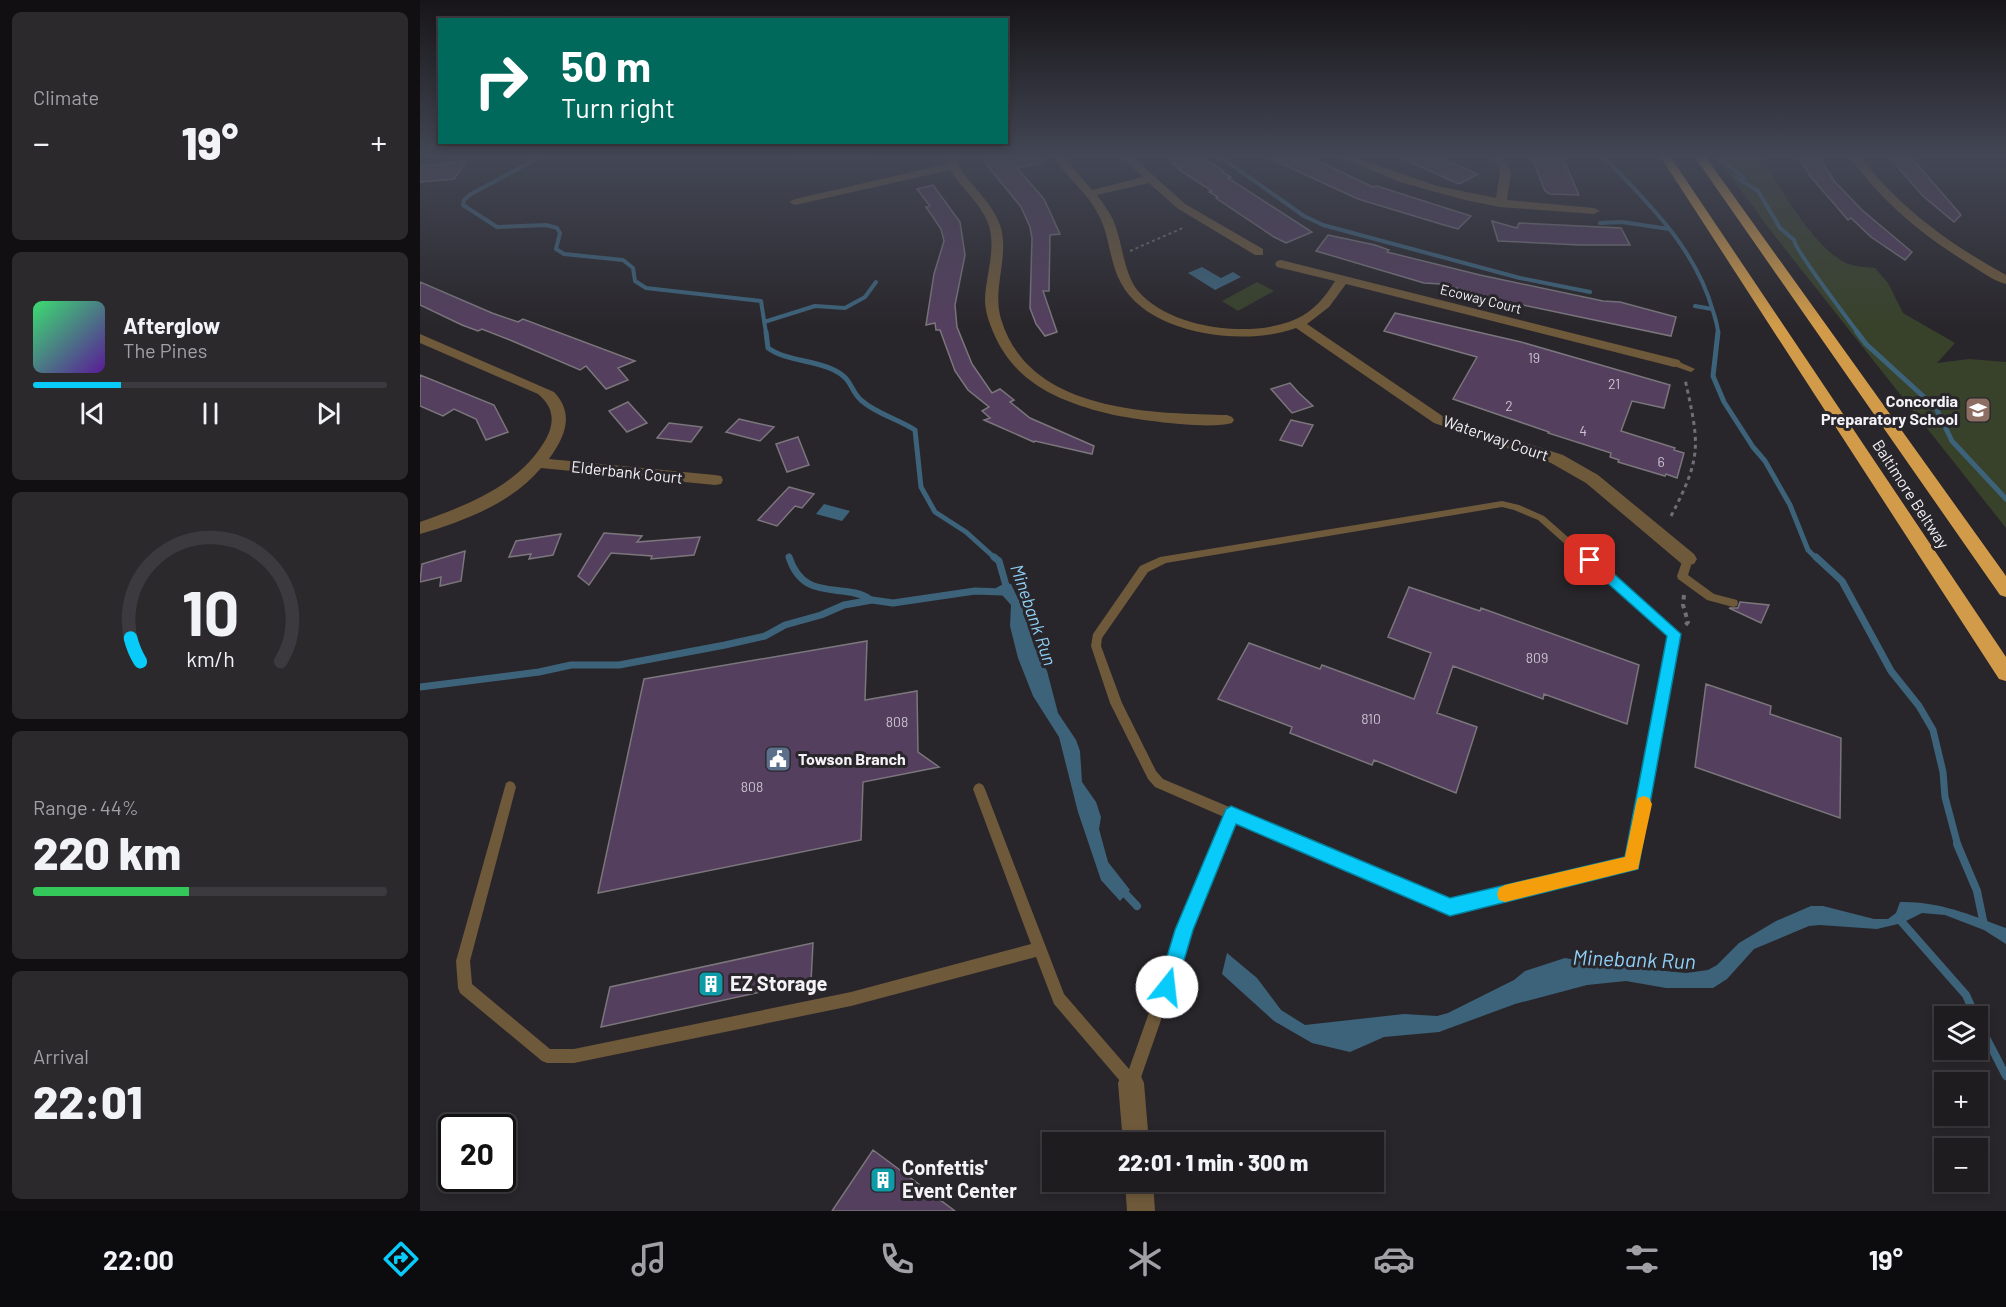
<!DOCTYPE html>
<html lang="en">
<head>
<meta charset="utf-8">
<style>
  body { margin:0; font-family:Barlow,sans-serif; background:#2c292d; color:#f1f3f6; height:100vh; display:flex; flex-direction:column; font-size:22px; white-space:nowrap }
  * { box-sizing:border-box; margin:0 }
  p { font-size:20px; color:#a1a1a5 }
  .icon { flex:none; width:33px; height:33px; fill:none; stroke:currentColor; stroke-width:2; stroke-linecap:round; stroke-linejoin:round }
  .map { position:relative; flex:1; overflow:hidden }
  .side { display:flex; flex-direction:column; gap:12px; padding:12px; background:#110f12; width:420px }
  .side>* { flex:none }
  .top-card { position:absolute; left:18px; top:18px; width:570px; height:126px; border-radius:0px; box-shadow:0 3px 9px #0003,0 0 0 2px #3c3a3e; background:#00695c; color:#fff; overflow:hidden }
  .controls { position:absolute; left:1514px; top:1006px; display:grid; gap:12px }
  .controls a { display:grid; place-items:center; width:54px; height:54px; border-radius:0px; background:#1f1c20; box-shadow:0 3px 9px #0003,0 0 0 2px #3c3a3e; font-size:30px }
  .speed { position:absolute; left:18px; top:1114px; display:flex; gap:12px; font-size:30px; font-weight:700; text-align:center }
  .speed>* { display:grid; place-content:center; width:78px; height:78px; border-radius:50%; background:#1f1c20; box-shadow:0 3px 9px #0003,0 0 0 2px #3c3a3e; line-height:1 }
  .speed .limit { border:3px solid #111; border-radius:9px; background:#fff; color:#111 }
  .pin { position:absolute; display:grid; place-items:center; width:51px; height:51px; color:#fff; margin:-26px; border-radius:12px; box-shadow:0 3px 9px #0006 }
  .me { position:absolute; width:66px; margin:-33px; rotate:16deg; stroke-linejoin:round; filter:drop-shadow(0 0 4px #0008) }
  .turn { display:flex; align-items:center; gap:21px; height:126px; padding:0 24px; font-size:27px }
  .turn .icon { width:78px; height:78px; stroke-width:2.5 }
  .turn b { display:block; font-size:42px; line-height:51px }
  .big { font-size:45px; font-weight:800; line-height:1.1 }
  .side .tile { flex:1; display:flex; flex-direction:column; justify-content:center; gap:9px; min-width:0; padding:0 21px; border-radius:9px; background:#2c292d }
  .side .dial { align-items:center; gap:0 }
  .dial svg { height:156px; overflow:visible; fill:none; stroke:#3c3a3e; stroke-width:7; stroke-linecap:round; text-anchor:middle }
  .dial text { fill:#f1f3f6; stroke:none }
  .song { display:flex; align-items:center; gap:18px }
  .cover { width:72px; height:72px; border-radius:9px; background:linear-gradient(135deg,hsl(140 70% 55%),hsl(270 70% 35%)) }
  .played { height:6px; border-radius:3px; background:linear-gradient(90deg,#08cbfa 25%,#3c3a3e 25%) }
  .keys { display:flex; justify-content:space-around; direction:ltr }
  .heat { display:flex; justify-content:space-between; align-items:center; font-size:33px; direction:ltr }
  .charge { height:9px; border-radius:4px; background:linear-gradient(90deg,#34c759 44%,#3c3a3e 0) }
  .trip { position:absolute; left:622px; top:1132px; width:342px; height:60px; border-radius:0px; background:#1f1c20; box-shadow:0 3px 9px #0003,0 0 0 2px #3c3a3e; font-weight:800; line-height:60px; text-align:center }
  .tabs { display:flex; height:96px; justify-content:space-around; align-items:center; background:#0c0b0d; color:#a1a1a5 }
  .tabs .icon { width:42px; height:42px }
  .tabs .active { color:#08cbfa }
  .tabs b { font-size:27px; color:#f1f3f6 }
  main { display:flex; flex:1; min-height:0 }
  .map>svg:first-child { display:block }
</style>
</head>
<body>
<main>
<section class="side">
<div class="tile"><p>Climate</p>
<div class="heat"><a>−</a><b class="big">19°</b><a>+</a></div>
</div>
<div class="tile">
<div class="song"><i class="cover"></i><div><b>Afterglow</b><p>The Pines</p></div></div>
<div class="played"></div>
<div class="keys"><svg class="icon" aria-label="previous" viewBox="0 0 24 24"><path d="M18 5L8 12l10 7zM5 5v14"/></svg><svg class="icon" aria-label="pause" viewBox="0 0 24 24"><path d="M8 5v14M16 5v14"/></svg><svg class="icon" aria-label="next" viewBox="0 0 24 24"><path d="M6 5l10 7-10 7zM19 5v14"/></svg></div>
</div>
<div class="tile dial"><svg viewBox="0 0 100 80">
<path d="M14 69A42 42 0 1 1 86 69"/>
<path d="M14 69A42 42 0 0 1 9 57" stroke="#08cbfa"/>
<text x="50" y="56" font-size="32" font-weight="700">10</text>
<text x="50" y="72" font-size="11">km/h</text>
</svg></div>
<div class="tile"><p>Range · 44%</p><b class="big">220 km</b><div class="charge"></div></div>
<div class="tile"><p>Arrival</p><b class="big">22:01</b></div>
</section>
<div class="map">
<svg width="1586" height="1211" viewBox="0 0 1586 1211">
  <rect width="100%" height="100%" fill="#29262b"/>
  <!-- green -->
  <path fill="#38422a" d="M368,156h88l-4,4h-79z
    M1295,156h53l-3,7c16,27 55,94 87,102 7,2 16,2 23,3l13,15 15,30 52,30 -18,20 32,-4 37,3v166l-232,-293z
    M837,282l17,9 -36,20 -16,-10z"/>
  <!-- water -->
  <path fill="#3d637b" d="M782,267l19,11 12,-6 8,5 -26,13 -27,-17z
    M404,504l26,7 -8,10 -26,-7z
    M585,583l6,1 11,23 12,39 13,25 11,42 18,27 4,11 2,31 14,20 5,15 -2,12 9,33 22,28 -10,11 -19,-21 -23,-68 -19,-75 -26,-41 -15,-38 -8,-32 1,-21 -15,-17z
    M1480,902c37,-1 69,12 103,25l3,1v16l-22,-14 -39,-15 -23,-2 -20,10 -25,6 -57,-4 -11,1 -55,23 -27,30 -14,9h-47l-40,-7 -39,4 -72,19 -76,28 -55,5 -34,15 -38,-9 -38,-22 -52,-47 5,-21 30,25 24,32 24,15 99,-11 33,2 11,-3 66,-33 11,-9 40,-13 38,7 83,8 22,-3 9,-5 22,-22 37,-22 35,-15h12l51,13h14l8,-6z"/>
  <g fill="none" stroke-linecap="round" stroke-linejoin="round">
    <!-- stream-far3 -->
    <path stroke="#3d637b" stroke-width="4" d="M122,156l-71,38 -7,6 -1,5 34,22 49,-2 11,3 3,5 -4,16 8,5 59,6 10,8 2,13 11,7 115,13 5,32
      M799,156l85,60 19,9 197,53 70,14
      M1183,156c44,46 92,91 110,155 2,7 5,15 5,22
      M1297,156l27,22
      M1317,178l21,13 22,37 14,12c0,9 54,79 64,93
      M1180,223l22,-1 47,7
      M1275,306l17,3
      M344,322l51,-16 30,2 20,-11 11,-15"/>
    <!-- stream-far2 -->
    <path stroke="#3d637b" stroke-width="5" d="M346,332l2,16c18,13 46,12 66,22 20,10 15,20 28,31 15,13 36,18 53,29l6,57 14,25 31,20 30,27
      M1298,332l-5,44 11,26 29,45 12,14 25,44 18,45 9,9
      M1437,332l9,12 70,64 16,33 54,58
      M369,556l1,3"/>
    <!-- stream-far1 -->
    <path stroke="#3d637b" stroke-width="7" d="M369,557c15,47 55,24 82,43
      M574,557l5,4 8,28
      M1396,557l26,24 49,90 28,35 14,24 10,42 2,25 13,49
      M0,687l119,-15 32,-7h48l106,-20 40,-9 20,-11 36,-10 23,-10 28,-5 21,3 82,-12 28,1"/>
    <!-- stream -->
    <path stroke="#3d637b" stroke-width="8" d="M1537,844l20,47 7,34
      M701,889l16,17
      M1480,920l66,75 10,22
      M1557,1020l29,56"/>
  </g>
  <!-- building -->
  <path fill="#543f5e" stroke="#7a767c" stroke-width="1.5" d="M576,156h45v7l-24,5 27,31 16,35 -10,1 -1,56h-6l14,41 -12,4 -9,-12 -6,-16 2,-70 -2,-11 -9,-20 -39,-48z
    M746,156h33l25,15 -2,1 9,5 -3,1 84,54 -26,11 -12,-6 -58,-39 2,-1 -9,-5 3,-1 -34,-22 2,-1 -8,-5 3,-1z
    M845,156h39l10,3 59,28 4,-1 94,30 -13,13 -14,-4 -86,-26z
    M976,156h40l42,18 -19,10z
    M1111,156h31l17,39 -29,-1 -5,-3z
    M1378,156h20l17,26 27,28 50,42 -7,8 -34,-23 -20,-19 -3,2 -37,-43z
    M1468,156h22l51,59 -7,7 -31,-26z
    M47,161l-13,18 -34,3v-16z
    M513,185l27,37 5,33 -10,50 2,22 15,37 20,29 8,-4 14,11 -4,2 20,16 64,28 -2,8 -57,-13 -1,1 -50,-22 6,-2 -8,-7 7,-4 -21,-17 -13,-19 -15,-41h-4l-1,-7 -9,2 8,-51 10,-33 -3,-12 -15,-22 4,-1 -13,-17z
    M1072,221l25,7 2,-5 102,5 9,17h-50l-82,-4z
    M908,235l47,10 14,5 -2,2 93,23 123,26 17,1 56,15 -5,19 -163,-34 -67,-18 -17,-1 -108,-32z
    M0,282l72,31 26,9 5,-3 112,42 -17,7 10,12 -22,9 -20,-23 -6,4 -70,-30 -28,-11 -4,2 -16,-6 -42,-20z
    M975,313l126,29 149,43 -6,23 -32,-7 -11,30 54,17 -1,2 10,3 -7,25 -11,-4 -1,2 -47,-14 1,-2 -9,-3 1,-4 -63,-20 1,-1 -96,-33 24,-42 -93,-26z
    M0,375l74,30 14,27 -22,8 -10,-21 -22,-10 -11,7 -23,-10z
    M870,383l9,10 14,13 -21,7 -21,-24z
    M208,402l19,21 -20,9 -18,-21z
    M319,419l17,4 18,4 -14,14 -34,-9z
    M871,420l22,5 -11,21 -22,-6z
    M249,423l33,4 -11,15 -34,-4z
    M378,437l11,28 -22,7 -11,-28z
    M369,487l25,7 -12,14 -7,-2 -18,20 -19,-6z
    M184,533l38,3 -5,6 63,-5 -6,18 -43,4 1,-3 -41,-3 -22,32 -11,-9z
    M141,534l-8,21 -24,4 2,-5 -22,3 7,-16z
    M45,551l-4,30 -21,5 1,-9 -21,5 2,-18z
    M989,587l71,24 1,-3 158,57 -12,59 -83,-30 -1,5 -90,-33 -16,47 40,14 -21,66 -82,-33 -2,5 -82,-32 2,-6 -74,-28 31,-56 71,26 2,-4 92,34 17,-46 -43,-16z
    M1320,602l29,3 -8,18 -32,-15h9z
    M447,641l-2,59 52,-9 1,61 21,15 -76,15 -2,58 -263,53 46,-214z
    M1286,684l65,22 -1,8 71,24 -1,80 -145,-51z
    M393,943l-2,38 -210,46 9,-40z
    M453,1150l82,61h-123z"/>
  <g fill="none" stroke-linecap="round" stroke-linejoin="round">
    <!-- path-far2 -->
    <path stroke="#716f73" stroke-width="2" stroke-dasharray="3 3" stroke-linecap="butt" d="M710,251l55,-24"/>
    <!-- path-far1 -->
    <path stroke="#716f73" stroke-width="3" stroke-dasharray="4 4" stroke-linecap="butt" d="M1251,516c32,-61 28,-72 14,-137"/>
    <!-- path -->
    <path stroke="#716f73" stroke-width="4" stroke-dasharray="4.5 4.5" stroke-linecap="butt" d="M1264,595l-1,10 5,17 -4,5"/>
    <!-- service -->
    <path fill="#6e593b" fill-rule="evenodd" d="M1251,361h6l18,8 -4,3 -3,-1 -17,-6z
      M1082,501l17,4 25,11 135,119 -42,232 -187,47 -216,-93 -36,93 -59,169 -3,5 -5,3 -5,-3 -72,-84 -18,-47 -185,49 -277,57h-27l-5,-2 -82,-68 -2,-5 -2,-27 50,-178 4,-2 4,2 2,4 -46,174 2,23 78,65h24l277,-57 180,-48 -58,-155 2,-4 4,-2 4,2 2,4 79,205 65,75 55,-155 40,-97 -69,-30 -7,-8 -38,-76 -19,-57 2,-12 47,-68 20,-9zM1082,507l12,3 24,10 130,116 -42,222 -176,42 -287,-121 -7,-8 -34,-68 -21,-57 1,-8 46,-66 18,-9z
      M1268,555l5,4 -5,16 26,19 23,6 1,3 -1,3 -4,1 -26,-7 -29,-21 -1,-3 6,-17z"/>
    <!-- minor -->
    <path fill="#6e593b" fill-rule="evenodd" d="M524,156h10c11,27 39,44 47,72 8,30 -9,61 0,91 28,93 147,94 226,96l5,2 2,3 -2,3c-23,7 -93,-3 -118,-8 -51,-12 -98,-30 -120,-81 -5,-12 -9,-22 -9,-35 1,-24 11,-49 4,-73 -7,-22 -27,-37 -39,-56l-155,35 -6,-3 6,-3 152,-35z
      M633,156h10l29,34 51,-13 -22,-21h11l53,48 78,45v6h-8l-78,-47 -28,-25 -52,12c6,9 13,17 17,27 9,22 9,50 24,69 32,38 115,48 158,28 17,-7 29,-22 39,-38l-58,-14 -2,-3 2,-3 4,-1 398,100 2,3 -2,3 -5,1 -328,-83 -17,23 -22,17 137,93 119,38 35,20 96,79 3,5 -3,5 -6,1 -6,-1 -96,-81 -35,-20 -117,-40 -138,-95c-51,19 -148,7 -175,-45 -12,-21 -11,-48 -23,-69 -11,-22 -32,-37 -45,-58z
      M916,156h15l86,30 59,12 4,-26 -8,-16h11l8,16 -4,28 87,8 6,3 -6,3 -94,-7 -35,-7 -65,-18z
      M1429,156h11c39,52 90,88 146,119v9c-13,-3 -25,-13 -37,-20 -47,-29 -88,-63 -120,-108z
      M0,334l134,58c21,22 11,45 -5,67l166,16 6,1 2,4 -2,4 -6,1 -174,-17c-29,35 -79,54 -121,66v-12c48,-17 100,-37 126,-83 9,-17 8,-32 -8,-45l-118,-51z
      M711,1070l9,4 4,9 5,60h-26l-5,-60 4,-9z
      M705,1182h28l2,29h-28z"/>
    <!-- motorway -->
    <path fill="#d19b4a" fill-rule="evenodd" d="M1240,156h10l336,501v24l-7,-2z
      M1274,156h11l301,420v21l-6,-2z"/>
  </g>
  <!-- sky -->
  <linearGradient id="sky" x2="0" y2="1"><stop stop-color="#171518"/><stop offset="0.48" stop-color="#434755"/><stop offset="1" stop-color="#434755" stop-opacity="0"/></linearGradient>
  <rect width="1586" height="326" fill="url(#sky)"/>
  <!-- route -->
  <path fill="#08cbfa" stroke="#0584a2" stroke-width="1.5" d="M1170,555l4,1 87,78 -43,235 -188,47 -214,-92 -43,106 -19,64 -7,3 -6,-3 -3,-7 17,-57 51,-121 5,-3 219,92 175,-41 42,-221 -82,-73 -2,-3z"/>
  <!-- slow -->
  <path fill="#f59e0b" d="M1224,796l5,2 3,6 -14,65 -133,33 -6,-2 -2,-6 2,-6 6,-3 120,-28 11,-53 2,-6z"/>
  <!-- icons -->
  <defs>
    <g id="school-square" transform="scale(1.35)"><rect x="-9" y="-9" width="18" height="18" rx="4" fill="#8d6e63" stroke="#29262b"/><path d="M0-5L7-2L0 1L-7-2ZM-4 1L0 2.5L4 1V4Q0 6-4 4Z" fill="#fff"/></g>
    <g id="civic-square" transform="scale(1.35)"><rect x="-9" y="-9" width="18" height="18" rx="4" fill="#5c6f8a" stroke="#29262b"/><path d="M-.6-6.5H3V-4.5H.6V-3L4-1V1h2V6H-6V1h2V-1L-.6-3ZM-1.2 2.5V6h2.4V2.5Z" fill="#fff"/></g>
    <g id="building-square" transform="scale(1.35)"><rect x="-9" y="-9" width="18" height="18" rx="4" fill="#0f9aa8" stroke="#29262b"/><path d="M-4-6H4V6H1V3H-1V6H-4ZM-2.5-4.3h1.7v1.8h-1.7ZM.8-4.3h1.7v1.8H.8ZM-2.5-1h1.7V.8h-1.7ZM.8-1h1.7V.8H.8Z" fill="#fff"/></g>
  </defs>
  <g fill-rule="evenodd">
    <use href="#school-square" x="1558" y="410"/>
    <use href="#civic-square" x="358" y="759"/>
    <use href="#building-square" x="291" y="984"/>
    <use href="#building-square" x="463" y="1180"/>
  </g>
  <g text-anchor="middle" stroke-width="6" stroke-linejoin="round" paint-order="stroke">
    <!-- far-street labels -->
    <g font-size="14" fill="#f4f2f6" stroke="#29262b">
      <text transform="translate(1061 299) rotate(14)" y="5">Ecoway Court</text>
    </g>
    <!-- number labels -->
    <g font-size="14" fill="#ccc5d0">
      <text x="1114" y="363">19</text>
      <text x="1194" y="389">21</text>
      <text x="1089" y="411">2</text>
      <text x="1163" y="436">4</text>
      <text x="1241" y="467">6</text>
      <text x="1117" y="663">809</text>
      <text x="951" y="724">810</text>
      <text x="477" y="727">808</text>
      <text x="332" y="792">808</text>
    </g>
    <!-- poi labels -->
    <g font-size="16" font-weight="bold" fill="#f4f2f6" stroke="#29262b" text-anchor="end">
      <text x="1538" y="407">Concordia<tspan x="1538" dy="18">Preparatory School</tspan></text>
      <text x="378" y="765" text-anchor="start">Towson Branch</text>
    </g>
    <!-- street labels -->
    <g font-size="16" fill="#f4f2f6" stroke="#29262b">
      <text transform="translate(1076 438) rotate(19)" y="6">Waterway Court</text>
      <text transform="translate(207 472) rotate(6)" y="6">Elderbank Court</text>
      <text transform="translate(1491 494) rotate(57)" y="6">Baltimore Beltway</text>
    </g>
    <!-- water labels -->
    <g font-size="18" font-style="italic" fill="#8fd0f8" stroke="#29262b">
      <text transform="translate(613 615) rotate(71)" y="6">Minebank Run</text>
    </g>
    <!-- near-poi labels -->
    <g font-size="20" font-weight="bold" fill="#f4f2f6" stroke="#29262b" text-anchor="start">
      <text x="310" y="991">EZ Storage</text>
      <text x="482" y="1175">Confettis'<tspan x="482" dy="23">Event Center</tspan></text>
    </g>
    <!-- near-water labels -->
    <g font-size="21" font-style="italic" fill="#8fd0f8" stroke="#29262b">
      <text transform="translate(1214 960) rotate(2)" y="7">Minebank Run</text>
    </g>
  </g>
</svg>
<div class="controls">
<a><svg class="icon" aria-label="layers" viewBox="0 0 24 24"><path d="M12 4l9 5-9 5-9-5zM3 14l9 5 9-5"/></svg></a>
<a>+</a>
<a>−</a>
</div>
<div class="speed"><div class="limit">20</div></div>
<div class="pin" style="left:1170px;top:560px;background:#d93025"><svg class="icon" aria-label="arrive" viewBox="0 0 24 24"><path d="M6 21V4h12l-3 4 3 4H6"/></svg></div>
<svg class="me" style="left:747px;top:987px" viewBox="-20 -20 40 40"><circle r="19" fill="#fff"/><path d="M0-13L10 11 0 6-10 11z" fill="#08cbfa"/></svg>
<div class="trip">22:01 · 1 min · 300 m</div>
<div class="top-card">
<div class="turn"><svg class="icon" aria-label="right" viewBox="0 0 24 24"><path d="M7 20v-9h11M14 6l5 5-5 5"/></svg><div><b>50 m</b>Turn right</div></div>
</div>
</div>
</main>
<nav class="tabs">
<b>22:00</b>
<svg class="icon active" aria-label="directions" viewBox="0 0 24 24"><path d="M12 3l9 9-9 9-9-9zM9 14v-3h6M13 9l2 2-2 2"/></svg>
<svg class="icon" aria-label="music" viewBox="0 0 24 24"><path d="M9 18V5l10-2v13"/><circle cx="6" cy="18" r="3"/><circle cx="16" cy="16" r="3"/></svg>
<svg class="icon" aria-label="phone" viewBox="0 0 24 24"><path d="M5 4h4l2 5-3 2q2 4 5 5l2-3 5 2v4C11 20 4 13 5 4z"/></svg>
<svg class="icon" aria-label="climate" viewBox="0 0 24 24"><path d="M12 3v18M4 7l16 10M4 17L20 7"/></svg>
<svg class="icon" aria-label="car" viewBox="0 0 24 24"><path d="M5 17H2v-5l4-1 3-4h7l3 4 3 1v5h-3M9 17h6M6 11h13"/><circle cx="7" cy="17" r="2"/><circle cx="17" cy="17" r="2"/></svg>
<svg class="icon" aria-label="filters" viewBox="0 0 24 24"><path d="M4 7h16M4 17h16"/><circle cx="9" cy="7" r="2"/><circle cx="15" cy="17" r="2"/></svg>
<b>19°</b>
</nav>
</body>
</html>
